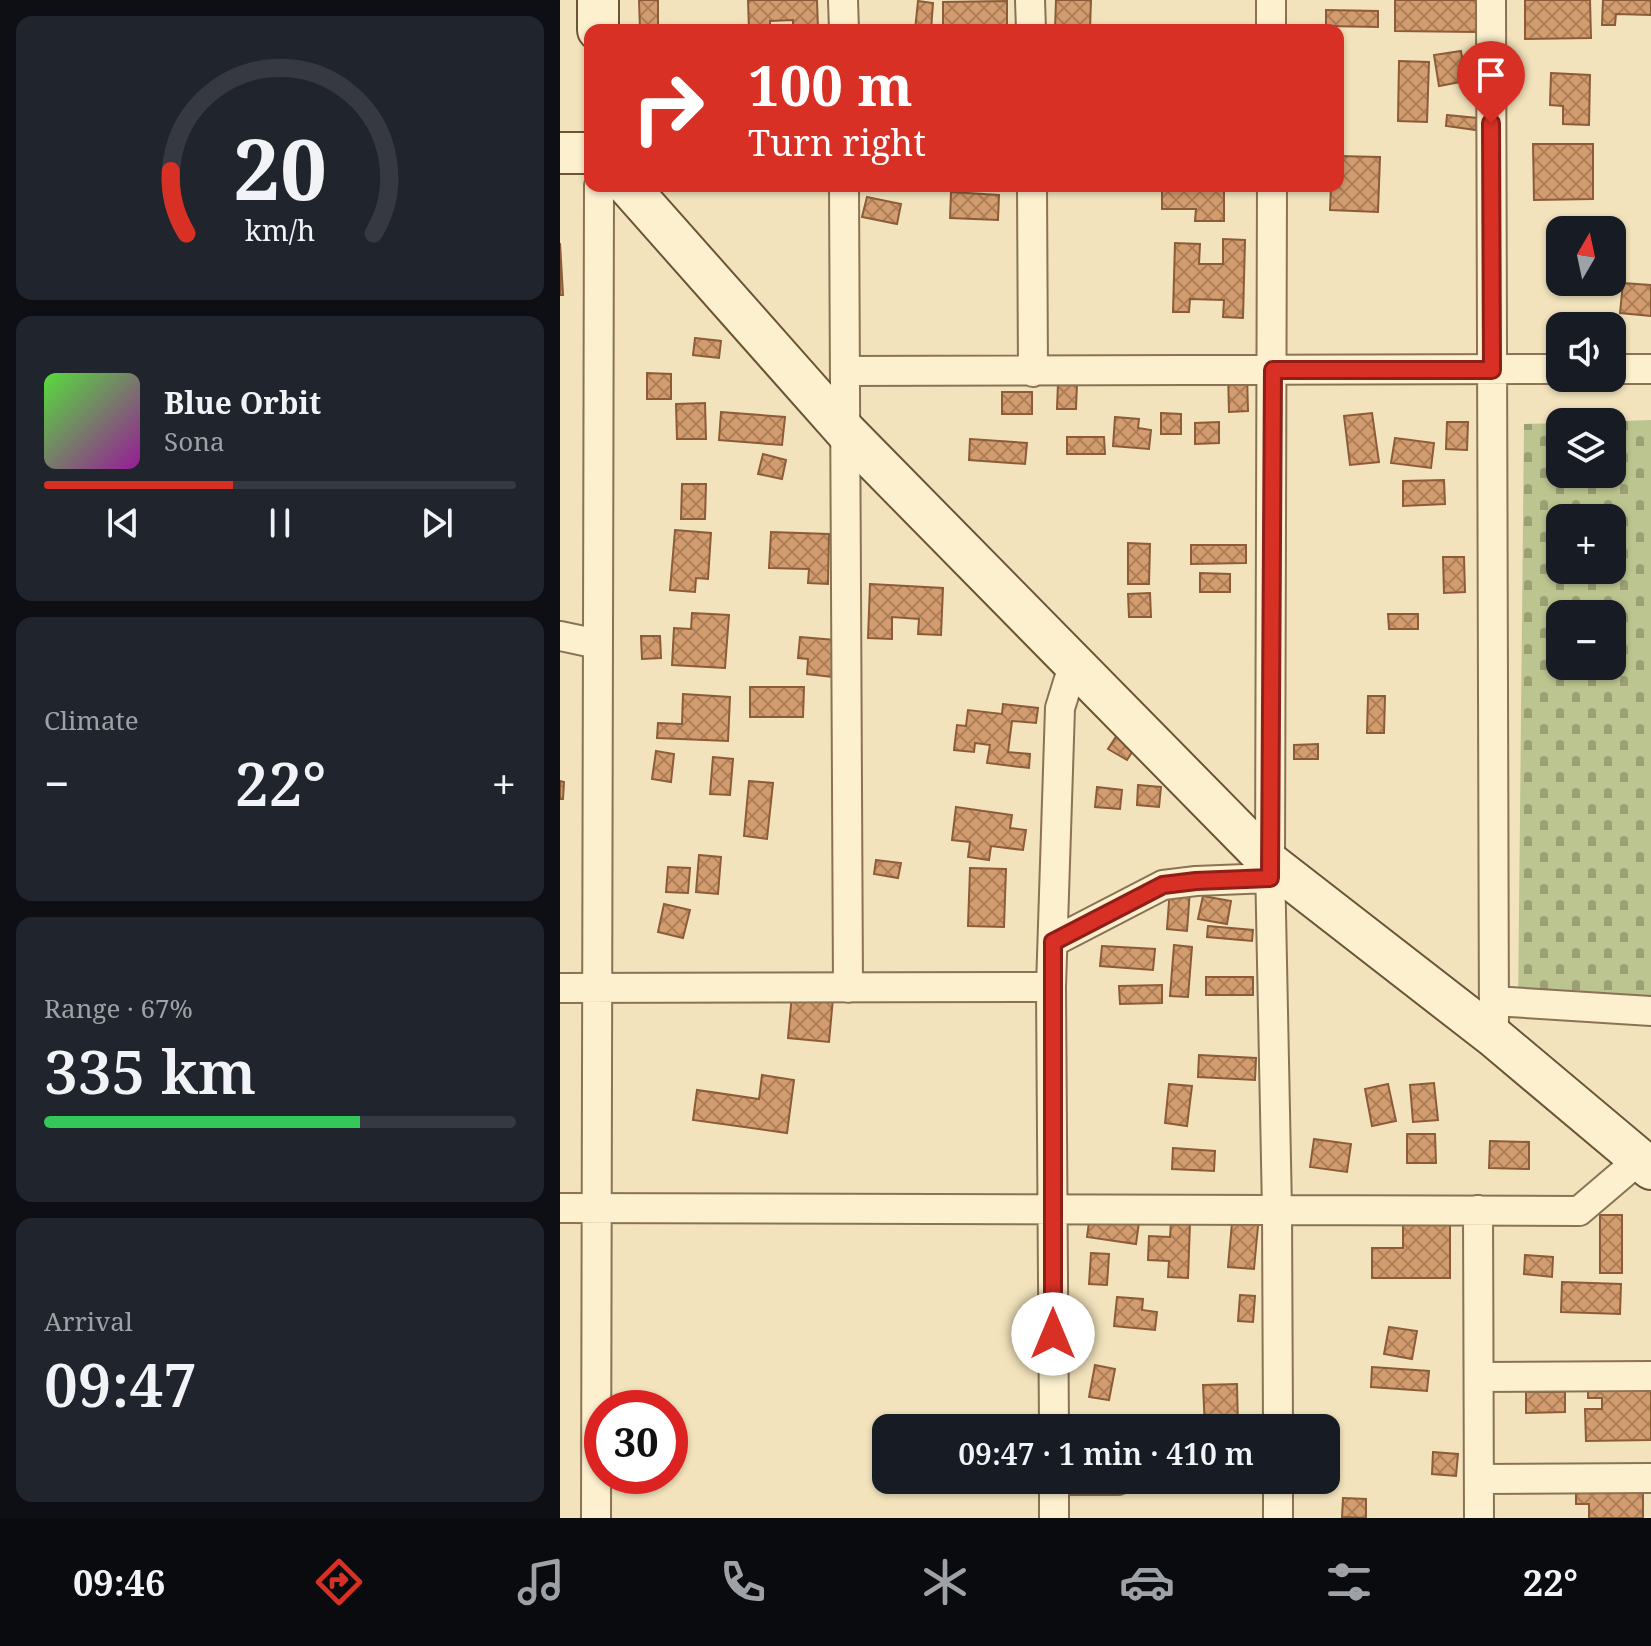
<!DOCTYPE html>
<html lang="en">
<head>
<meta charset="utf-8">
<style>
  body { margin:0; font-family:"Noto Serif",serif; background:#20242c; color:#f1f3f6; height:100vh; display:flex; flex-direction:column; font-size:30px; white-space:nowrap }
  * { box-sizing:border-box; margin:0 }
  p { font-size:26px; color:#9ea1a6 }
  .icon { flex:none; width:44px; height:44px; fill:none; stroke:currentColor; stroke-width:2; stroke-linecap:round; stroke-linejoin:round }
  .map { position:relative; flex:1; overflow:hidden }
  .details { display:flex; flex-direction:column; gap:16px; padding:16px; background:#0d0f14; width:560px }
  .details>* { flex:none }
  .banner { position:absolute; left:24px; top:24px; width:760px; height:168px; border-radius:16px; box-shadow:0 2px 6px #0004; background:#d93025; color:#fff; overflow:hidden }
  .needle { width:52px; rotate:9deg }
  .fabs { position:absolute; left:986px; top:216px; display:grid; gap:16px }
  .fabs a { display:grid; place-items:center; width:80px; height:80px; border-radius:16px; background:#171b24; box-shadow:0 2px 6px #0004; font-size:40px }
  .speed { position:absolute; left:24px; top:1390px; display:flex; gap:16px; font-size:40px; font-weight:700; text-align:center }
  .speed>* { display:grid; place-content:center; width:104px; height:104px; border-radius:50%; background:#171b24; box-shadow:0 2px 6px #0004; line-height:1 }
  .speed .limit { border:12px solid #d22; background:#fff; color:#111 }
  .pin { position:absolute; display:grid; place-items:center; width:68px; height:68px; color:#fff; margin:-82px -34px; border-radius:50% 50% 50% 0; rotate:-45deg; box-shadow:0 0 8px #0007 }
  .pin .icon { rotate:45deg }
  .me { position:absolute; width:88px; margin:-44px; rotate:0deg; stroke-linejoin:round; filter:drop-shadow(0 0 6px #0008) }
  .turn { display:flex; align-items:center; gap:28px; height:168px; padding:0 32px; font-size:36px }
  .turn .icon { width:104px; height:104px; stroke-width:2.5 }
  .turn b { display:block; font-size:56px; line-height:68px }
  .big { font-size:60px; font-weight:600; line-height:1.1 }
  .details .tile { flex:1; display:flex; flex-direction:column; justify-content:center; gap:12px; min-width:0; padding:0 28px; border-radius:16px; background:#20242c }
  .details .dial { align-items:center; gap:0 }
  .dial svg { height:208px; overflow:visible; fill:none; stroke:#363941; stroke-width:7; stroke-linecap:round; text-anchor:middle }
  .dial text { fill:#f1f3f6; stroke:none }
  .song { display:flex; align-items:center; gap:24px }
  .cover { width:96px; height:96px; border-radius:12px; background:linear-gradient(135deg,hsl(110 70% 55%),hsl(300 70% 35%)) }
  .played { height:8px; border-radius:4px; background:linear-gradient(90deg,#d93025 40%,#363941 40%) }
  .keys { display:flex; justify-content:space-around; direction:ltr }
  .heat { display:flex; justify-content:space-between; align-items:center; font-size:44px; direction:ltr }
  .charge { height:12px; border-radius:6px; background:linear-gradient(90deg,#34c759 67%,#363941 0) }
  .trip { position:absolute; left:312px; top:1414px; width:468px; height:80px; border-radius:16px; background:#171b24; box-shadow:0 2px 6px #0004; font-weight:600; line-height:80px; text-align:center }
  .tab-bar { display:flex; height:128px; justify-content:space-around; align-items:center; background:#090b0e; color:#9ea1a6 }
  .tab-bar .icon { width:56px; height:56px }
  .tab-bar .on { color:#d93025 }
  .tab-bar b { font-size:36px; color:#f1f3f6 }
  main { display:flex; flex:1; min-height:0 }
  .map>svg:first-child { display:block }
</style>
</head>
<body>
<main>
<section class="details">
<div class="tile dial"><svg viewBox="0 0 100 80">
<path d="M14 69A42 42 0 1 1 86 69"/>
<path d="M14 69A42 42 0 0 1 8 45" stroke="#d93025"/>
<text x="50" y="56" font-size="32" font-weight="700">20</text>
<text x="50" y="72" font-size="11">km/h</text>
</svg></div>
<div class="tile">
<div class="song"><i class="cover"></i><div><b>Blue Orbit</b><p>Sona</p></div></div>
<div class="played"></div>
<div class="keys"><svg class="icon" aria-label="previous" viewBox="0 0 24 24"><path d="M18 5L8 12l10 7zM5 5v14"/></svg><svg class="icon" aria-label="pause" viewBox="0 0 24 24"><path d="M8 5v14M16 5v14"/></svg><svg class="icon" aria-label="next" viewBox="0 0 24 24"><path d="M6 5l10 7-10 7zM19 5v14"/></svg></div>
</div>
<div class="tile"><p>Climate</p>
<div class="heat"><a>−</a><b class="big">22°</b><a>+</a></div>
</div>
<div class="tile"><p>Range · 67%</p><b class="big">335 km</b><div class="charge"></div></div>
<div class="tile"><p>Arrival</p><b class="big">09:47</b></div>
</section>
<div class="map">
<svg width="1091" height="1518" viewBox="0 0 1091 1518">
  <defs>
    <pattern id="cemetery-stones" width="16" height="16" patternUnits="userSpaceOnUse" patternTransform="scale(2)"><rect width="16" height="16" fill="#bcc48f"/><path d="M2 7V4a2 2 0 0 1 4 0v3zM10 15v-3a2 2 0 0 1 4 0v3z" fill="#9a9f74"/></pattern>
    <pattern id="building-cross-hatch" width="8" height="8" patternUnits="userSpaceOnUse" patternTransform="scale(2)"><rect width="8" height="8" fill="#d39c6e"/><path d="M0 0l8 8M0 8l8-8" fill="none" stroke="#ac7f5a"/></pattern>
  </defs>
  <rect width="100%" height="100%" fill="#f2e3bc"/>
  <!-- cemetery -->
  <path fill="url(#cemetery-stones)" fill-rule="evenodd" d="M1091,420v586l-133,5 6,-587 36,-1v51h52v-52h-20zM1000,518h52v52h-52zM1000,614h52v52h-52z"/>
  <!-- building -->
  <path fill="url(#building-cross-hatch)" stroke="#8c5c38" stroke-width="2" d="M79,0h19v30h-18z
    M188,0h69l1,30h-25v-10l-23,1v9h-21z
    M496,0h35l-1,30h-35z
    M835,0h82l-1,32 -81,-1z
    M965,0h65l1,38 -66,1z
    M1043,0h48v15l-35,-1 -1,11h-13z
    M358,1l15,2 -2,27h-16z
    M447,1v28l-64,1v-28z
    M766,10l52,1v16l-52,-1z
    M901,51l5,30 -27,5 -5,-31z
    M839,61l30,1 -2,60 -29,-1z
    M991,73l39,2 -1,50 -26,-1v-18l-13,-1z
    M887,115l30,3 -1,12 -30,-4z
    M973,144h60v55l-59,1z
    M778,156l42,1 -2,55 -48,-2 1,-24h7z
    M602,186l62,1v34h-29l1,-12h-34z
    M391,192l48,3 -1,25 -48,-2z
    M307,197l34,7 -4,20 -35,-7z
    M663,239l22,1 -2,78 -20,-1 1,-17 -34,-1 -1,13h-16l2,-69 25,1 -1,20h24z
    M0,243l3,52h-3z
    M1063,283l28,2v31l-31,-3z
    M135,338l26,3 -2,17 -26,-3z
    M87,373l24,1v25h-24z
    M668,374h19l1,37 -19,1z
    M498,383l19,1 -1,25h-19z
    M442,392h30v22h-30z
    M145,403l1,36h-29l-1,-35z
    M161,412l64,5 -3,28 -63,-5z
    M601,413l20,1v20h-20z
    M812,413l7,49 -29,3 -6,-49z
    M555,417l24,2 -1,9 13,2 -2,19 -36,-3z
    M659,422v21l-24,1v-21z
    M887,422h21l-1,28 -21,-1z
    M507,437h37l1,17h-38z
    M835,438l39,5 -3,25 -40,-5z
    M410,439l57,4 -2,21 -56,-4z
    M203,454l23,6 -4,19 -24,-5z
    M884,480l1,24 -42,2v-25z
    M122,484h24l-1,35h-24z
    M115,530l36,3 -3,46 -12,-1 -1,14 -25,-2z
    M211,532l58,2 -1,50 -20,-1 1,-14 -40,-1z
    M568,543l22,1 -1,40h-21z
    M631,545h55v18l-55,1z
    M883,557h21l1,35 -21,1z
    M640,573l30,1v18h-30z
    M310,584l73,4 -2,47 -23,-1 1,-15 -27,-2v22l-24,-1z
    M590,593l1,24h-22l-1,-23z
    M132,613l37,2 -4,53 -53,-3 2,-37 17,1z
    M828,614h30v15h-29z
    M81,636h19l1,22 -19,1z
    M240,637l35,3 -3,37 -25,-3 1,-15 -10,-1z
    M190,687h54l-1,30h-53z
    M123,694l47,3 -2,44 -71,-3 1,-15 24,1z
    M808,696h17l-1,37h-17z
    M443,704l35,4 -2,15 -24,-2 -4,31 22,2 -1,14 -42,-5 3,-18 -15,-2 -1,9 -20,-2 3,-25 9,1 2,-16 34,4z
    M557,735l19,11 -9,14 -19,-11z
    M758,744v15h-24v-14z
    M96,751l18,3 -3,28 -19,-3z
    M153,757l20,2 -3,36 -20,-1z
    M0,781l4,1 -1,17h-3z
    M189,781l24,2 -6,56 -23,-3z
    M578,785l23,2 -2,20 -22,-2z
    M537,787l25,3 -2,19 -25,-2z
    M396,807l56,8 -2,13 16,2 -3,20 -32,-4 -2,14 -21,-3 2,-15 -18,-2z
    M139,855l22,2 -3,37 -22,-2z
    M316,860l25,3 -3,15 -24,-4z
    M108,867l22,1 -2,25 -22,-1z
    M410,868l36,1 -2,58 -36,-1z
    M610,888l20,2 -3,41 -20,-2z
    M643,896l28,5 -4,23 -29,-5z
    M104,904l26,6 -7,28 -25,-6z
    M648,926l45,4 -1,11 -45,-4z
    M614,945l18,2 -4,50 -18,-1z
    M542,946l53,3 -2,21 -53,-4z
    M646,977h47v18h-47z
    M602,985v18l-42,1 -1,-18z
    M232,994l41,4 -4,44 -41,-4z
    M639,1055l57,3 -1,22 -57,-3z
    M202,1075l32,5 -7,53 -94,-13 4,-30 62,9z
    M874,1083l4,37 -25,2 -3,-37z
    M609,1084l23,2 -5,40 -22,-3z
    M828,1084l8,37 -24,5 -7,-37z
    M847,1134h28l1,29h-29z
    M754,1139l37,5 -4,28 -37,-5z
    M930,1141l39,1v27l-40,-1z
    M613,1148l42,3 -1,20 -42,-2z
    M673,1212l26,3 -5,54 -26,-2z
    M530,1215l49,7 -3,22 -49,-7z
    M1040,1215h22v58h-22z
    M890,1220v58h-78v-30h31v-27z
    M611,1222l19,1 -2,55 -20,-1 1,-16 -21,-1 1,-24 21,1z
    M531,1253l18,1 -2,31 -18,-1z
    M965,1255l28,2 -1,20 -28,-3z
    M1002,1282l59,2 -1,30 -59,-2z
    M680,1295l15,1 -2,26 -15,-1z
    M557,1297l26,2 -1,11 15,2 -2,18 -41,-4z
    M829,1327l28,4 -5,28 -28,-5z
    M535,1365l20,4 -6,31 -20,-3z
    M812,1367l57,4 -2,20 -56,-4z
    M677,1384l1,44h-33l-2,-43z
    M1091,1387v53l-65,1 -1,-32h17v-11h-14v-10z
    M966,1392h39v20l-39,1z
    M873,1452l25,2 -2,22 -24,-2z
    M1016,1491h67v27h-54v-14h-13z
    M783,1498l23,1v19l-24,-1z"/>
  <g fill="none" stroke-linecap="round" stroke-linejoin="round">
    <!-- minor casing -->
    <g stroke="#8a7354" stroke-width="32">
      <path id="minor" d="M283,0l1,30
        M470,0l1,30
        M711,0v30
        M931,0l3,1037
        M284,186l4,802
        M472,186l1,186
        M712,186l-2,677 7,347 1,218
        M1052,369h39
        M285,371l715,-2
        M0,636l38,8
        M493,942l110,-57 33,-4 74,-3
        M0,988l491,-1
        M934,1001l157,10
        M0,1208l1019,3 61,-52
        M918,1210l1,308
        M919,1377l172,-1
        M494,1428l-3,-441 9,-279 13,-42
        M919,1479l172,-1
        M494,1480h64
        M718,1480v38
        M36,1518l3,-1332
        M494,1518v-38"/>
    </g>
    <!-- secondary casing -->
    <g stroke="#6c5437" stroke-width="44">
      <path id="secondary" d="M38,0v30
        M0,153h30
        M68,186l218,246 424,431 224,174 157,132"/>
    </g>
    <!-- minor -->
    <use href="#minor" stroke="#fcf0cf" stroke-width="28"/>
    <!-- secondary -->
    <use href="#secondary" stroke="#fcf0cf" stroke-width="40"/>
  </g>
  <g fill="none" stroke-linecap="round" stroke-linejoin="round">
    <!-- route casing -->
    <g stroke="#8d1f18" stroke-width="20">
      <path id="route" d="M493,1334v-392l110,-57 33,-4 74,-3 3,-508h219l-1,-247"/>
    </g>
    <!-- route -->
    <use href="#route" stroke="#d93025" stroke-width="14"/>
  </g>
</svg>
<div class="fabs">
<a><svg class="needle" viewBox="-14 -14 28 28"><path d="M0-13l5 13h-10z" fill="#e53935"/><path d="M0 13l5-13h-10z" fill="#9ea1a6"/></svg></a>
<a><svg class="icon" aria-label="sound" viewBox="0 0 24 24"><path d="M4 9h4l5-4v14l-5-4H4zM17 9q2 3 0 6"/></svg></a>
<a><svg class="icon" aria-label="layers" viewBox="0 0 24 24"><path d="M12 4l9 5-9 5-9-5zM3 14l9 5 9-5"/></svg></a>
<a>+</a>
<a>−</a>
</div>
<div class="speed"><div class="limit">30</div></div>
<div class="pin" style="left:931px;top:123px;background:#d93025"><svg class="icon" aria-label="arrive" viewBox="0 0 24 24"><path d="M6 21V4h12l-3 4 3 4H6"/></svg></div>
<svg class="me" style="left:493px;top:1334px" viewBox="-20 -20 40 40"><circle r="19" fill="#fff"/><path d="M0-13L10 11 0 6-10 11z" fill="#d93025"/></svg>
<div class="trip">09:47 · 1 min · 410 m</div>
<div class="banner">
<div class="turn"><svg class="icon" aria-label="right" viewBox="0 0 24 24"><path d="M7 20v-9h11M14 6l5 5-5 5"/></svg><div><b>100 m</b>Turn right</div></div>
</div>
</div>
</main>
<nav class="tab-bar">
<b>09:46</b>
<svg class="icon on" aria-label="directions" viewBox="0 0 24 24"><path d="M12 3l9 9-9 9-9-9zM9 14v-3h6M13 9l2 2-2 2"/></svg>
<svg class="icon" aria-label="music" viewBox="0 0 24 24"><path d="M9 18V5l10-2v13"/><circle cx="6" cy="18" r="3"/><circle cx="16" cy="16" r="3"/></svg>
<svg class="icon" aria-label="phone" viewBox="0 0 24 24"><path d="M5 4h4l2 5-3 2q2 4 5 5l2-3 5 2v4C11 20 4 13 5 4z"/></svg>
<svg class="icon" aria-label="climate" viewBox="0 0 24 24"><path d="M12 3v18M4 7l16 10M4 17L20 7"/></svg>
<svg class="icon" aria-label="car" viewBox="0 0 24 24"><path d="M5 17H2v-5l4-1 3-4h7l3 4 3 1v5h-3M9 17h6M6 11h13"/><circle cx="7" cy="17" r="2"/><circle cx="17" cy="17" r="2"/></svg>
<svg class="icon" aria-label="filters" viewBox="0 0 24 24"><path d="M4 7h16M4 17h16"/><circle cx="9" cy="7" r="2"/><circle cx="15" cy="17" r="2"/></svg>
<b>22°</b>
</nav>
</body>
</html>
